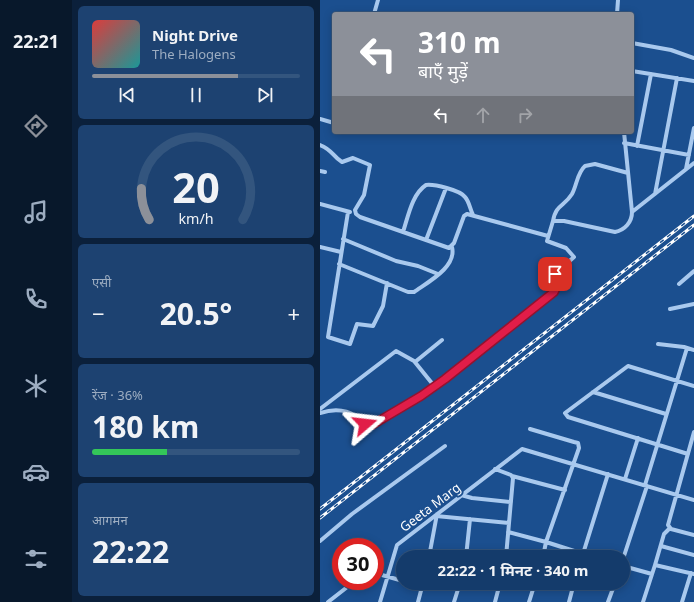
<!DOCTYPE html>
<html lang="hi">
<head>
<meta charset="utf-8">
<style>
  body { margin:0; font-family:"Noto Sans","Noto Sans Devanagari",sans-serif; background:#1d4271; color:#f1f3f6; height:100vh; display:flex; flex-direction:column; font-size:15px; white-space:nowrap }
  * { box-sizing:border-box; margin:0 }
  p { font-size:13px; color:#9dadc1 }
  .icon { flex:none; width:22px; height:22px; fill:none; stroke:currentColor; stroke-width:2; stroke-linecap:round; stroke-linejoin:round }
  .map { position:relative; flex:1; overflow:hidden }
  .sheet { display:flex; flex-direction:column; gap:6px; padding:6px; background:#0b203b; width:248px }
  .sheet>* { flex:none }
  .banner { position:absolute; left:12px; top:12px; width:302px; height:122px; border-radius:4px; box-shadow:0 2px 10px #0003,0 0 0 1px #33557e; background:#8c9099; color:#fff; overflow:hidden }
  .speed { position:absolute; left:12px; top:538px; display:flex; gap:8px; font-size:20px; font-weight:700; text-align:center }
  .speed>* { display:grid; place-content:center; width:52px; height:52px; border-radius:50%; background:#143b6b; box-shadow:0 2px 10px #0003,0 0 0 1px #33557e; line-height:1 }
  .speed .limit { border:6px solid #d22; background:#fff; color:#111 }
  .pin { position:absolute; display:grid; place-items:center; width:34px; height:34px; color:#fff; margin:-17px; border-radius:8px; box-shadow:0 2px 6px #0006 }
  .me { position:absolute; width:44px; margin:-22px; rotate:73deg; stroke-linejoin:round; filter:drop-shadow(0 0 3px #0008) }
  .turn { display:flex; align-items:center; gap:14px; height:84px; padding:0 20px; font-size:18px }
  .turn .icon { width:52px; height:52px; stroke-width:2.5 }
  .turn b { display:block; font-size:28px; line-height:34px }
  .lanes { display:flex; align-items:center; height:38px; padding:0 20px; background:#0003; justify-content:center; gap:20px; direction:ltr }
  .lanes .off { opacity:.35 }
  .big { font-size:30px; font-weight:700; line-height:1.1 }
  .sheet .card { flex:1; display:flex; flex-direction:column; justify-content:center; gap:6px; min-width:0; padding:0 14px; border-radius:6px; background:#1d4271 }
  .sheet .dial { align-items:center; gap:0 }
  .dial svg { height:104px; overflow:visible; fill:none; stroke:#33557e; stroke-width:7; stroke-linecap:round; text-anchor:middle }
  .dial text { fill:#f1f3f6; stroke:none }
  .song { display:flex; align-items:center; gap:12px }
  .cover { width:48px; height:48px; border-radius:6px; background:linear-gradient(135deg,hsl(0 70% 55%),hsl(180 70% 35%)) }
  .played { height:4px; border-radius:2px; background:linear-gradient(90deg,#8c9099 70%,#33557e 70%) }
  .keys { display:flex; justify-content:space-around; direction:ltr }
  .heat { display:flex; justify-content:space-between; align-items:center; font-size:22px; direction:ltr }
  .charge { height:6px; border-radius:3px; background:linear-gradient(90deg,#34c759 36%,#33557e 0) }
  .trip { position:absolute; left:76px; top:550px; width:234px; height:40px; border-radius:20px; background:#143b6b; box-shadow:0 2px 10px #0003,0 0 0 1px #33557e; font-weight:700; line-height:40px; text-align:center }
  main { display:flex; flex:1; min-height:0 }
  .tab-bar { display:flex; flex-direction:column; width:72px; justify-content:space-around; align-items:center; background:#08182b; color:#9dadc1 }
  .tab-bar .icon { width:28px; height:28px }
  .tab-bar .on { color:#8c9099 }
  .tab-bar b { font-size:18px; color:#f1f3f6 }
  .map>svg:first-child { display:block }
</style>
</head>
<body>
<main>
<nav class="tab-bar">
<b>22:21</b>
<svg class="icon on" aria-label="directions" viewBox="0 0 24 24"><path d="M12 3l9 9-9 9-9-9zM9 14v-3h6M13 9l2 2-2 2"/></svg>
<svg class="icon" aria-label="music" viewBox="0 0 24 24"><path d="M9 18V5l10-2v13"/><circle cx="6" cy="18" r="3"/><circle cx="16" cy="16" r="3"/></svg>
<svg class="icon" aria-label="phone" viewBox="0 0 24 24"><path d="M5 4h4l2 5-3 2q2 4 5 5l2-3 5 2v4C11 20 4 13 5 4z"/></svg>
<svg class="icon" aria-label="climate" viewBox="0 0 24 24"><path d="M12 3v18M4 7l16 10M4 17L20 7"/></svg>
<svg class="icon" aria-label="car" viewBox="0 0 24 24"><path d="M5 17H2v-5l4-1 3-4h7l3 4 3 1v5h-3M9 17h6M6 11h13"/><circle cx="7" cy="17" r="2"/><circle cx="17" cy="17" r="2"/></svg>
<svg class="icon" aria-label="filters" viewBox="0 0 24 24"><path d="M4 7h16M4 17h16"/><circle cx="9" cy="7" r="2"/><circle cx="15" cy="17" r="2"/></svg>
</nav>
<section class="sheet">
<div class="card">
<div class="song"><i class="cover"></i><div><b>Night Drive</b><p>The Halogens</p></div></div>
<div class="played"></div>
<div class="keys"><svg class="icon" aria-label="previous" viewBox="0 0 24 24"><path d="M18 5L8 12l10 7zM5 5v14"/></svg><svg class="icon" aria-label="pause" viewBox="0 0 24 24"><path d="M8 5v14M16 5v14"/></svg><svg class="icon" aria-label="next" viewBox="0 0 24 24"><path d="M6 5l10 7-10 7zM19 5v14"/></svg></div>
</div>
<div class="card dial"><svg viewBox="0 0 100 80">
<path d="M14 69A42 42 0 1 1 86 69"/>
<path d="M14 69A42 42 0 0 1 8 45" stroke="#8c9099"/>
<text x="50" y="56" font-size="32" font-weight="700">20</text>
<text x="50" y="72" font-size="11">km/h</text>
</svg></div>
<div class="card"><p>एसी</p>
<div class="heat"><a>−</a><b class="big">20.5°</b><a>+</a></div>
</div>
<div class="card"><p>रेंज · 36%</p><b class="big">180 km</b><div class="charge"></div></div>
<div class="card"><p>आगमन</p><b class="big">22:22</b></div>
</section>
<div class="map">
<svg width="374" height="602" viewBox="0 0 374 602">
  <rect width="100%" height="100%" fill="#1b4f8f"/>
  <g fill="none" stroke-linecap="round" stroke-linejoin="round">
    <!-- minor -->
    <path stroke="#a9c9ee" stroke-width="4" d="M54,14l4,-14
      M297,14l1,-14
      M312,43l39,7 23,8
      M312,71l62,10
      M0,119l14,4
      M304,143l65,12
      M0,145c13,5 12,11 22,17l11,-4 17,7 -6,30 -9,15 1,4 4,3 89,31 5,-5 10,-27 3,-2 81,22
      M317,146l14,-72
      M366,169l8,-41
      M0,171l5,1
      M335,194l22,-116
      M0,204l30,8
      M28,212l-20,125 22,7 7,-20 16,2 10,-20 4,-23
      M312,212l62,-49
      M233,221c3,-17 11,-14 19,-27 5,-9 5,-21 13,-28l10,-2 33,9
      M83,232c5,-15 9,-38 23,-47 8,-1 34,5 39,12 4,4 5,12 8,18
      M23,239l53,22 22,5 20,8
      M106,240l20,-52
      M0,247l21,5
      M19,264l69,28h6c14,-10 43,-25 38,-45
      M359,284l15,-13
      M350,309l24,-5
      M338,344l26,3 10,3
      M95,362l27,-22
      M273,392l73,22
      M0,409l76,-58 18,10 21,26
      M0,413c12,-4 25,-4 36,3 6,3 8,11 16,9l49,-29 24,-17 109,-87 2,-4 -3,-12 21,-19 -8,-9 -19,-7 6,-20h11l51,11c10,-2 17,-10 17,-20l-8,-80
      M374,432l-26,93 3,4 23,6
      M368,454l-120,-37 -3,-4 63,-47 66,20
      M175,469l16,6 2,3 -7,79
      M192,476l53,14
      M305,479l13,-41
      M325,485l42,-137
      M141,495l11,3 39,4
      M116,516l73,7
      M188,532l38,10 33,-94 -1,-5 -4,-1 -44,-13
      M0,541l32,-27 93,-68
      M341,546l33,9
      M109,557l8,-43
      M146,557l4,-38
      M223,557l3,-15 47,15
      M262,557l26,-83
      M303,559l24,-73
      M335,565l9,-31 6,-6
      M303,566l29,8
      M55,573l28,8
      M90,583l12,4
      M8,602l27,-21
      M60,602l17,-57 125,-96 172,51
      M98,602l5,-19
      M134,602l6,-19
      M175,602l5,-19
      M209,602l6,-19
      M249,602l5,-19
      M288,602l7,-19
      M323,602l12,-37 39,9
      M362,602l9,-29"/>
    <!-- rail casing -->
    <g stroke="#fff" stroke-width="3">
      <path id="rail" d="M0,509l374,-293
        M0,518l374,-293"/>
    </g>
    <!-- rail -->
    <use href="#rail" stroke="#1b4f8f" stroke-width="1.5" stroke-dasharray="4.5" stroke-linecap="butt"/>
  </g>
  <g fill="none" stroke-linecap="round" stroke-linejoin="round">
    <!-- route casing -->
    <g stroke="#92132f" stroke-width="10">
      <path id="route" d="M45,424l7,1 49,-29 24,-17 109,-87 2,-4 -3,-10 2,-4"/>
    </g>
    <!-- route -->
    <use href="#route" stroke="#e11d48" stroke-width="7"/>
  </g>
  <g text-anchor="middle" stroke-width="4" stroke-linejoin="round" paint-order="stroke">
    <!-- street labels -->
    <g font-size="13" fill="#fff" stroke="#1b4f8f">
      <text transform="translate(110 507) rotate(-37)" y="5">Geeta Marg</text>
    </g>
  </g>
</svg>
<div class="speed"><div class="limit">30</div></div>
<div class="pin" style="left:235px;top:274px;background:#d93025"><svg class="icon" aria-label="arrive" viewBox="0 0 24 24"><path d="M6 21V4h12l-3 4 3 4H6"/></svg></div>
<svg class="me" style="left:45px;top:424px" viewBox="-20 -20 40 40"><path d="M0-17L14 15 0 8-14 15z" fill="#e11d48" stroke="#fff" stroke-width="4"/></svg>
<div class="trip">22:22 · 1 मिनट · 340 m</div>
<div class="banner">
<div class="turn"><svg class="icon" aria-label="left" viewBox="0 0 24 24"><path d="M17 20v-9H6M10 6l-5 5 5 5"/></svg><div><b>310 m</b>बाएँ मुड़ें</div></div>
<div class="lanes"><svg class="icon" aria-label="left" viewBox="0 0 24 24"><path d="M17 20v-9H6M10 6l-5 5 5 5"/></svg><svg class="icon off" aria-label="ahead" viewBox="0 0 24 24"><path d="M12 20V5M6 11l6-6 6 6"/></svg><svg class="icon off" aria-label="right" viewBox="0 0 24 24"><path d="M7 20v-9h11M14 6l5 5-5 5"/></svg></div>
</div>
</div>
</main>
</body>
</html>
